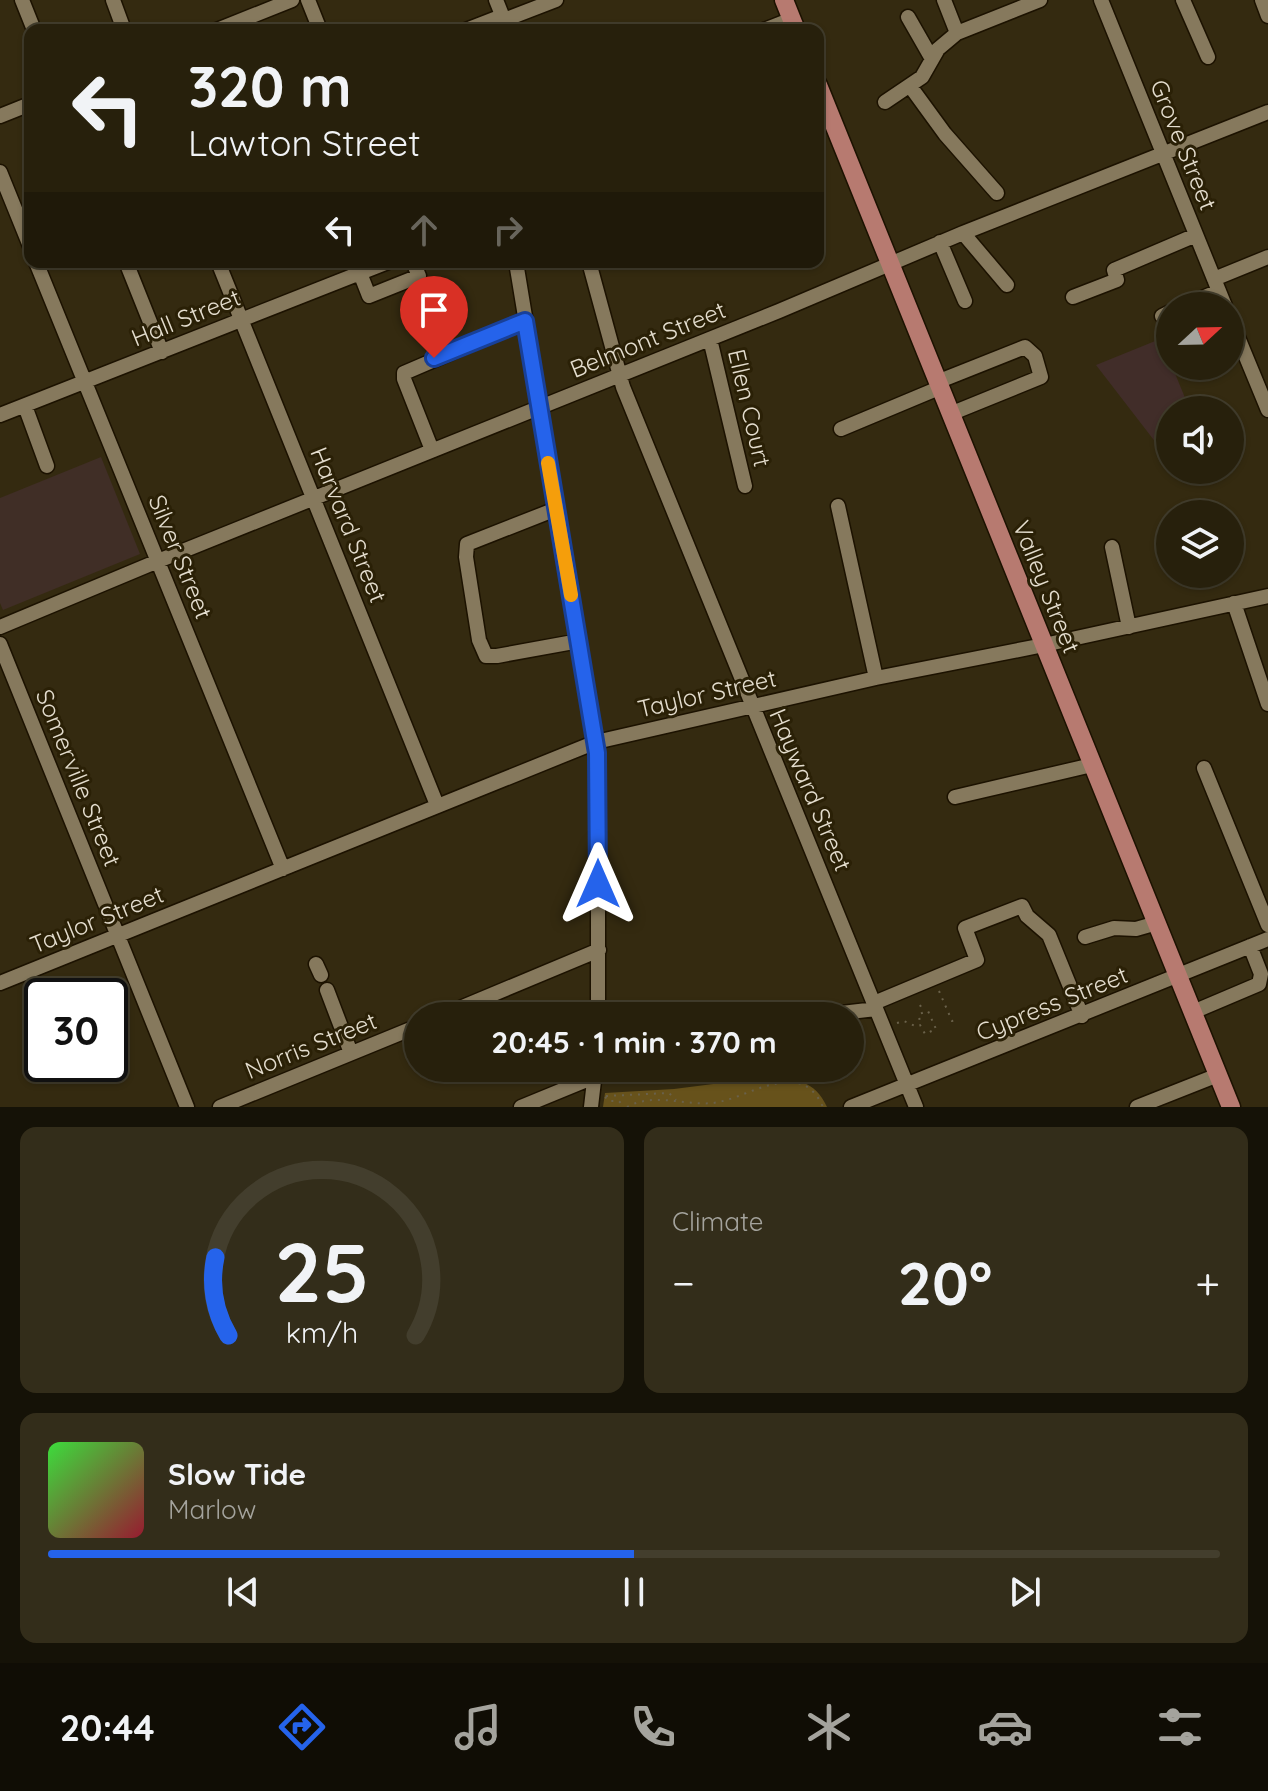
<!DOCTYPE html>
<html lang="en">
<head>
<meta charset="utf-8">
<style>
  body { margin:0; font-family:Quicksand,sans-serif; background:#332d1a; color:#f1f3f6; height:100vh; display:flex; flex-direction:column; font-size:30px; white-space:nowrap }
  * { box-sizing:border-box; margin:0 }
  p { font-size:26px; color:#a4a39d }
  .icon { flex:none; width:44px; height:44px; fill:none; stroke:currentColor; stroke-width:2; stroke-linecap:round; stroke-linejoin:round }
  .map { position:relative; height:1107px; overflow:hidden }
  .drawer { display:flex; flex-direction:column; gap:20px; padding:20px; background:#151207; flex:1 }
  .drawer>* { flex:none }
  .banner { position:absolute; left:24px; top:24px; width:800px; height:244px; border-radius:16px; box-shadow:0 2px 6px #0004,0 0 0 2px #433e2d; background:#27200c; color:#f1f3f6; overflow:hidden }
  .needle { width:52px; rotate:68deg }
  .buttons { position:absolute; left:1156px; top:292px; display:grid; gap:16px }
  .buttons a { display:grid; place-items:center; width:88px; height:88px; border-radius:50%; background:#27200c; box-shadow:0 2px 6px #0004,0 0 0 2px #433e2d; font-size:40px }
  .speed { position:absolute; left:24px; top:978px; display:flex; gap:16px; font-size:40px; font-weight:700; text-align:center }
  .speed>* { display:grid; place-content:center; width:104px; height:104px; border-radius:50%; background:#27200c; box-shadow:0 2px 6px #0004,0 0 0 2px #433e2d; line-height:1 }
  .speed .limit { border:4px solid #111; border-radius:12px; background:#fff; color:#111 }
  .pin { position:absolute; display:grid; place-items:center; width:68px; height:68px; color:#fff; margin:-82px -34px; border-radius:50% 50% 50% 0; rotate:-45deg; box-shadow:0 0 8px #0007 }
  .pin .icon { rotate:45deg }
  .me { position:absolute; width:88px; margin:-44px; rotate:0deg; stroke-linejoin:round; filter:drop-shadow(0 0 6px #0008) }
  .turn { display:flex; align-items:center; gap:28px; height:168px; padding:0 32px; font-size:36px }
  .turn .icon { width:104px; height:104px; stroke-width:2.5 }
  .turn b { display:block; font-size:56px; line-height:68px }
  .lanes { display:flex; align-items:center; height:76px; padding:0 32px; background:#0003; justify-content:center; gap:40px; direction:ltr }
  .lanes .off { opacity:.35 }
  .big { font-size:60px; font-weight:700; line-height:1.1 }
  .drawer .card { flex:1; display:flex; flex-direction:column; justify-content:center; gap:12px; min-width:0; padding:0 28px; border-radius:16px; background:#332d1a }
  .drawer .dial { align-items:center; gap:0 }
  .dial svg { height:208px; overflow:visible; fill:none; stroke:#433e2d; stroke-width:7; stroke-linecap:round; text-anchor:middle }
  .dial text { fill:#f1f3f6; stroke:none }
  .song { display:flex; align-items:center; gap:24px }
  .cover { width:96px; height:96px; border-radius:12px; background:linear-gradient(135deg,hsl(120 70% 55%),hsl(350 70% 35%)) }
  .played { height:8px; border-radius:4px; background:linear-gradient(90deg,#2563eb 50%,#433e2d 50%) }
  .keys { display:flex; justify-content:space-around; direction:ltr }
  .heat { display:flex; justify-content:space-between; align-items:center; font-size:44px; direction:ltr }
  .drawer .tiles { flex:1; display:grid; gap:20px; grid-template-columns:1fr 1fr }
  .card:last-child { grid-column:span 2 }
  .trip { position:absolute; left:404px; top:1002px; width:460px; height:80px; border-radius:40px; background:#27200c; box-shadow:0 2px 6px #0004,0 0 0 2px #433e2d; font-weight:700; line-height:80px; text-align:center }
  .tabs { display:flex; height:128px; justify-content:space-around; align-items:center; background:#100d05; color:#a4a39d }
  .tabs .icon { width:56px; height:56px }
  .tabs .on { color:#2563eb }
  .tabs b { font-size:36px; color:#f1f3f6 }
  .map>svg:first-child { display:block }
</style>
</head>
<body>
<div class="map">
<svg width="1268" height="1107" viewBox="0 0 1268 1107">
  <rect width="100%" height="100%" fill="#342a10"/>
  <!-- commercial -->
  <path fill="#412d29" d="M1170,335v31h2l18,44h-20v51l-74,-96z"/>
  <!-- education -->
  <path fill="#402e26" d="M101,457l39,97 -137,56 -3,-7v-105z"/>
  <!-- green -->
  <path fill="#67521b" d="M768,1077c26,1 47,3 59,30h-224l2,-14 69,-4z"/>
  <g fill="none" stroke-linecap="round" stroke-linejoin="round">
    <!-- minor casing -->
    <g stroke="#1c1200" stroke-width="17">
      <path id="minor" d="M22,0l12,30
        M113,0l11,30
        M308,0l12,30
        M496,0l12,30
        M944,0l13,33
        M1101,0l124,306
        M1183,0l25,57
        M1262,0l6,16
        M908,17l24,42
        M504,20l52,-20
        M217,30l75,-30
        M466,30l36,-14
        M764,30l28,-11
        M910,86l35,48 52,59
        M885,102l37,-25 16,-28 19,-16 83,-33
        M0,116l30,-12
        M0,172l30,74
        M963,233l44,52
        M940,242l25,59
        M36,262l247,607
        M126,262l36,90
        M218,262l219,543
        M516,262l82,496v258
        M589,262l34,125 293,720
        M360,273l9,23 50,-20 -6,-14
        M1214,279l54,-22
        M1073,297l44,-17 -3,-10 82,-35
        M1183,306l36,-15
        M1162,316l8,-4
        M1230,318l38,92
        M710,339l35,147
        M937,382l88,-35 10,9 6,21 -91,37
        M25,406l22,60
        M0,415l388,-153
        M841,429l98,-41
        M432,450l-28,-71v-6l121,-52
        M838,506l38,172
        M556,509l-89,35 -1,13 13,83 7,16h11l82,-15
        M1112,547l17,80
        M1234,603l34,101
        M0,627l158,-66 621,-250 184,-78 305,-121
        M0,644l187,463
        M1204,768l64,157
        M955,797l137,-32
        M1085,937l29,-9 22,1 21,-6
        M316,964l5,11
        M0,983l596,-241 280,-64 168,-33 224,-49
        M327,990l24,63
        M874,1003l103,-43 -12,-32 57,-22 5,10 22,19 33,81
        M1193,1012l66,-28 2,-10 -11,-28
        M441,1016l158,-66
        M816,1016l60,-7
        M220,1107l198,-81
        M521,1107l73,-30
        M591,1107l4,-35
        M851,1107l417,-168
        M1137,1107l81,-32"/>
    </g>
    <!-- major casing -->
    <g stroke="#1c1200" stroke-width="21">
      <path id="major" d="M784,0l12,30
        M818,85l413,1022"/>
    </g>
    <!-- path -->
    <path stroke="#6a614a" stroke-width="2" stroke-dasharray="2 6" stroke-linecap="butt" d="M939,991l13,30 6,-2
      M920,1005l3,6
      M897,1023l7,-2 11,5 5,-1 5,9 11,-5 -8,-18 -9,3 1,11
      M606,1096l63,-3 7,7
      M605,1097l4,4h10l5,6
      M627,1107c27,-15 58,-1 86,-4 29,-4 53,-24 84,-20 13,2 21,13 26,24"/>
    <!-- minor -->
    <use href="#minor" stroke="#86795d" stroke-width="14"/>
    <!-- major -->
    <use href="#major" stroke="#b77a70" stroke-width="18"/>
  </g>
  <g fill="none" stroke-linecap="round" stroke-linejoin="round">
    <!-- route casing -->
    <g stroke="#184099" stroke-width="20">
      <path id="route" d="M434,358l91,-37 72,432 1,131"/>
    </g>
    <!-- route -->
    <use href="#route" stroke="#2563eb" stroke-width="14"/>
    <!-- slow -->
    <path stroke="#f59e0b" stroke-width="14" d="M548,463l23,132"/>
  </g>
  <g text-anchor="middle" stroke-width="6" stroke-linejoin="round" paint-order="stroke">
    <!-- street labels -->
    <g font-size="24" fill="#e4ddce" stroke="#2a2006">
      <text transform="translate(1183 145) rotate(68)" y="8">Grove Street</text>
      <text transform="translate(186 318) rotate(-22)" y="8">Hall Street</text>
      <text transform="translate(648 340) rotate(-22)" y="8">Belmont Street</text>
      <text transform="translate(749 408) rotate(77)" y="8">Ellen Court</text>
      <text transform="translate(348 525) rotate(68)" y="8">Harvard Street</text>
      <text transform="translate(180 557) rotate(68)" y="8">Silver Street</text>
      <text transform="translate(1046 587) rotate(68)" y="8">Valley Street</text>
      <text transform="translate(707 694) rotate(-13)" y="8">Taylor Street</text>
      <text transform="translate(78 778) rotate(68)" y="8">Somerville Street</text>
      <text transform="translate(810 790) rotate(67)" y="8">Hayward Street</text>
      <text transform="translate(97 920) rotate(-22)" y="8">Taylor Street</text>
      <text transform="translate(1052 1004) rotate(-22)" y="8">Cypress Street</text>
      <text transform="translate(311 1046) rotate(-22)" y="8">Norris Street</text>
    </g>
  </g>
</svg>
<div class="buttons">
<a><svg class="needle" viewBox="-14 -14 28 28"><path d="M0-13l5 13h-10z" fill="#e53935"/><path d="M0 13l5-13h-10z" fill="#a4a39d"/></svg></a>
<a><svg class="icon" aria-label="sound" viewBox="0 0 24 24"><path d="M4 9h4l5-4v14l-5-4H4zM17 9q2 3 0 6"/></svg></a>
<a><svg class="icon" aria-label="layers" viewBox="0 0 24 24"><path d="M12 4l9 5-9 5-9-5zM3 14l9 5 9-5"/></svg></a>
</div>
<div class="speed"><div class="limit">30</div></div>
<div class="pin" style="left:434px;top:358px;background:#d93025"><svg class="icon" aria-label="arrive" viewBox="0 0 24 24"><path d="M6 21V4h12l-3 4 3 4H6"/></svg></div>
<svg class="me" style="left:598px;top:884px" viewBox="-20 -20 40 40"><path d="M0-17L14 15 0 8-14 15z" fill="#2563eb" stroke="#fff" stroke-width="4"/></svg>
<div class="trip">20:45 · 1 min · 370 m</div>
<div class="banner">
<div class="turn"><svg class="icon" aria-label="left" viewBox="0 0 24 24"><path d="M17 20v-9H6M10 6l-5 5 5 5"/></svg><div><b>320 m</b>Lawton Street</div></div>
<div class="lanes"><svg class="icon" aria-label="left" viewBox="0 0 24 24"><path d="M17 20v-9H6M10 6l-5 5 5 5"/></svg><svg class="icon off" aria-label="ahead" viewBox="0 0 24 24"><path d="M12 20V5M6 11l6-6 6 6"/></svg><svg class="icon off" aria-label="right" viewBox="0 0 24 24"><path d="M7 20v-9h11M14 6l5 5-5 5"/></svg></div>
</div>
</div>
<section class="drawer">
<div class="tiles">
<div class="card dial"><svg viewBox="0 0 100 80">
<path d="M14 69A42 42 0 1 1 86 69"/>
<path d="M14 69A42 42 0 0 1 9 39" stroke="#2563eb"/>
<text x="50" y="56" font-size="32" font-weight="700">25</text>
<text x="50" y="72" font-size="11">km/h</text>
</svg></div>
<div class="card"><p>Climate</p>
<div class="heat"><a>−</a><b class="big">20°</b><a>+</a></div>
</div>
<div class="card">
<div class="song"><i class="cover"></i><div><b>Slow Tide</b><p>Marlow</p></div></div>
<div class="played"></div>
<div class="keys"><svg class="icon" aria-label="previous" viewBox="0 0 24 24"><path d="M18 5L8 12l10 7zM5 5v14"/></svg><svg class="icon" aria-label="pause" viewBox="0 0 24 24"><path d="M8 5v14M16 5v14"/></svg><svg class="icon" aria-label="next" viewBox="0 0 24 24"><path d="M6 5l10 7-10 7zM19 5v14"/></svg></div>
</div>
</div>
</section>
<nav class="tabs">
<b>20:44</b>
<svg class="icon on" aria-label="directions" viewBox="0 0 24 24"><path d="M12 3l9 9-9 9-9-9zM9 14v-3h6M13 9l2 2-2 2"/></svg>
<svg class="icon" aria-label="music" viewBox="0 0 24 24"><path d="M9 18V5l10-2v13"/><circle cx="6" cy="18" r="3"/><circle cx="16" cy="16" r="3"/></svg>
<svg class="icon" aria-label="phone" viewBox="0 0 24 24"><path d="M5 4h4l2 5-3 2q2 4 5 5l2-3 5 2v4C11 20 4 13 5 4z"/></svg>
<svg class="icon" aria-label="climate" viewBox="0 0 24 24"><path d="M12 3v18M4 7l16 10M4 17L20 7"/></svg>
<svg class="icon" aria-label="car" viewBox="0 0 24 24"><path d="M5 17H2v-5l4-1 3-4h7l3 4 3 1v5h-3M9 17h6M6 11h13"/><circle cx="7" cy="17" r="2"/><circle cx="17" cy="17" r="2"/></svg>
<svg class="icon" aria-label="filters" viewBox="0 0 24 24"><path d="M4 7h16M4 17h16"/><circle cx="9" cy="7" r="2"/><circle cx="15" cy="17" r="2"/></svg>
</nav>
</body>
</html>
